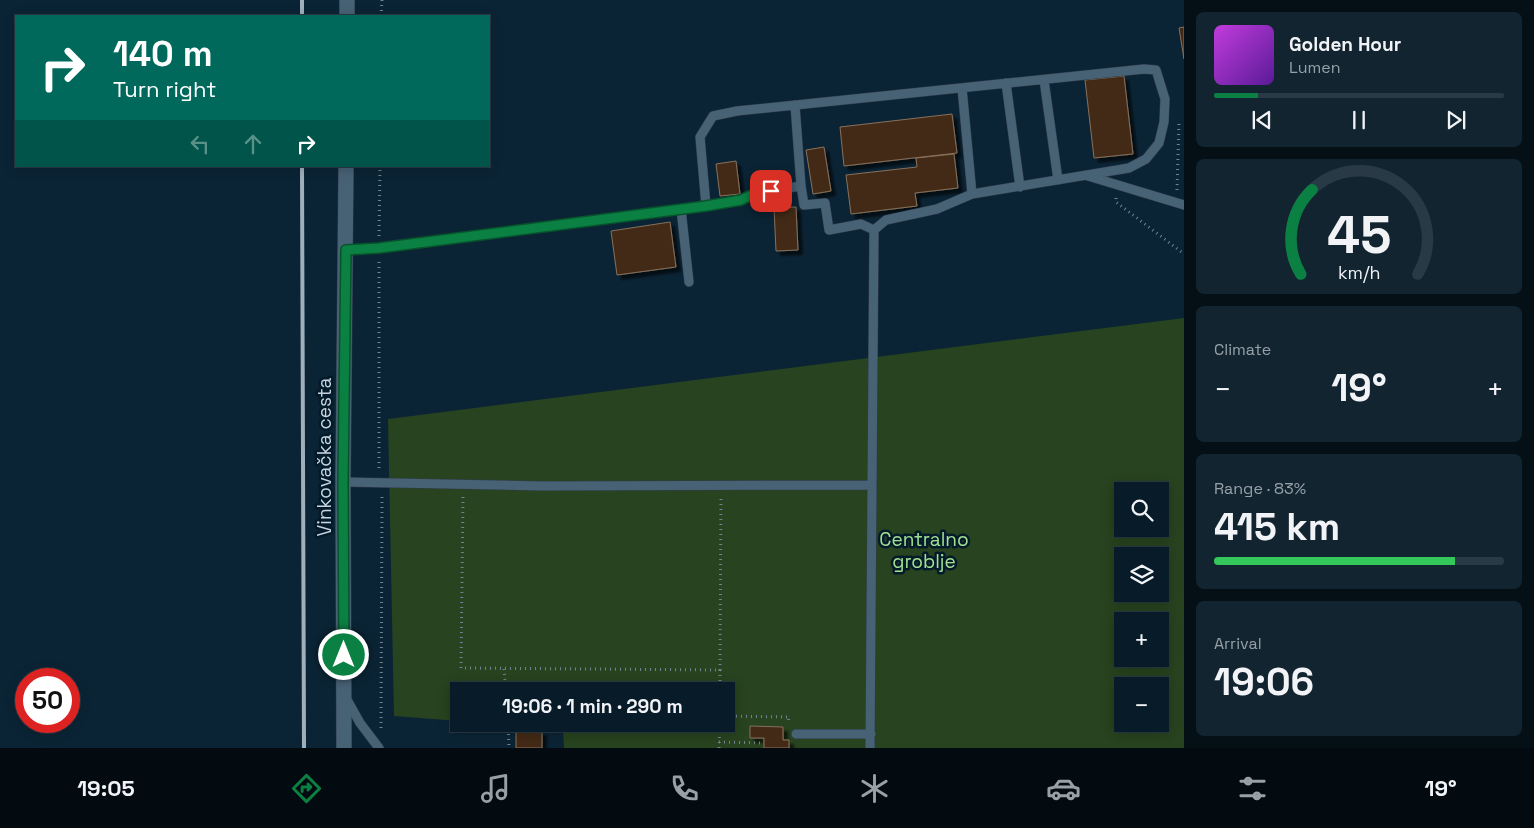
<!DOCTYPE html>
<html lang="en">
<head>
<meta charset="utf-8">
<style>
  body { margin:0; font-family:"Space Grotesk",sans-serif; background:#112430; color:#f1f3f6; height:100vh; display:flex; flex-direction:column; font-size:19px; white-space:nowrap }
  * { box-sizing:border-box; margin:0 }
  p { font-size:16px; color:#98a1a8 }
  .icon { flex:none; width:28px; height:28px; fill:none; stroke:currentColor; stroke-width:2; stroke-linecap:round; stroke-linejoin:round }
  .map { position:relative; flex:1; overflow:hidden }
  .sheet { display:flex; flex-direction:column; gap:12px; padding:12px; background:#040f16; width:350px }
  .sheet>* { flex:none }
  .guide { position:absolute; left:15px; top:15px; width:475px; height:152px; border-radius:0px; box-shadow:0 2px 12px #0003,0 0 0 1px #293945; background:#00695c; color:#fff; overflow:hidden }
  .fabs { position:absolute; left:1114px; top:482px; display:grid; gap:10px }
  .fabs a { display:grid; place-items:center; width:55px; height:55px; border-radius:0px; background:#081b28; box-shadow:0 2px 12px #0003,0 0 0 1px #293945; font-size:25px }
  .speed { position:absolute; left:15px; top:668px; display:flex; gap:10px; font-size:25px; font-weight:700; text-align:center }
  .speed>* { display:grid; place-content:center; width:65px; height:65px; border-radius:50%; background:#081b28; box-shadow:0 2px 12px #0003,0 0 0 1px #293945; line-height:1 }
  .speed .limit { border:8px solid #d22; background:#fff; color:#111 }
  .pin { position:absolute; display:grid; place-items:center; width:42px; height:42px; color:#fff; margin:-21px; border-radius:10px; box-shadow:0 2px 8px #0006 }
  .me { position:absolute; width:55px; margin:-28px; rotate:0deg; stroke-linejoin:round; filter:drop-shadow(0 0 4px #0008) }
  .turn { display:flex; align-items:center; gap:18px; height:105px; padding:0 15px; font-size:22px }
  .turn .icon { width:65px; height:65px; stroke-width:2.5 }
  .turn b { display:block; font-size:35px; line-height:42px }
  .lanes { display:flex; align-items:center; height:48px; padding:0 15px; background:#0003; justify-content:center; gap:25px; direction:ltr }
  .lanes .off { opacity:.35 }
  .big { font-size:38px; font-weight:800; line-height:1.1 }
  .sheet .tile { flex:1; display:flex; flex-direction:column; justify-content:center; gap:8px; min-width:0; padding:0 18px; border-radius:8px; background:#112430 }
  .sheet .dial { align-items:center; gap:0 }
  .dial svg { height:130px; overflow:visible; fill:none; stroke:#293945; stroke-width:7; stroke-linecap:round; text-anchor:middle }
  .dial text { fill:#f1f3f6; stroke:none }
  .song { display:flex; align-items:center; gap:15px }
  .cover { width:60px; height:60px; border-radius:8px; background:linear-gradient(135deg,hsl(290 70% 55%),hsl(270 70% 35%)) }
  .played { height:5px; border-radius:2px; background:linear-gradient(90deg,#0b8043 15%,#293945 15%) }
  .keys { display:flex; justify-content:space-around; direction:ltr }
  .heat { display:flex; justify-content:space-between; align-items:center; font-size:28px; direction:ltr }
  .charge { height:8px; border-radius:4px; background:linear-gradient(90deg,#34c759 83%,#293945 0) }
  .trip { position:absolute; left:450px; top:682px; width:285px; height:50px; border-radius:0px; background:#081b28; box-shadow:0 2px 12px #0003,0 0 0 1px #293945; font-weight:800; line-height:50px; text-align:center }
  .tab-bar { display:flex; height:80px; justify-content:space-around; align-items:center; background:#030b10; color:#98a1a8 }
  .tab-bar .icon { width:35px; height:35px }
  .tab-bar .current { color:#0b8043 }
  .tab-bar b { font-size:22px; color:#f1f3f6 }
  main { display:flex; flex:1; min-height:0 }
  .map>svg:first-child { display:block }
</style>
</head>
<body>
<main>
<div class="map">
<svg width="1184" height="748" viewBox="0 0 1184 748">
  <defs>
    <filter id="shadow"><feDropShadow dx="4.5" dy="4.5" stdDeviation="1" flood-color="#0009"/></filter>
  </defs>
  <rect width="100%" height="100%" fill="#0b2435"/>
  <!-- green -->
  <path fill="#27431f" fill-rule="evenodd" d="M1184,318v430h-620l-1,-19 -43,-2 -1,-2 -19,-1h226v-33h-267v30l-65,-5 -6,-297zM1122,491h38v38h-38zM1122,556h38v38h-38zM1122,621h38v38h-38zM1122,686h38v38h-38z"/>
  <!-- building -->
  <path fill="#422c19" stroke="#88705a" filter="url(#shadow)" d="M1184,27v32l-5,-31z
    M1124,76l9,78 -39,4 -9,-78z
    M952,114l5,39 -113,13 -4,-39z
    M824,147l7,44 -18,3 -7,-44z
    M954,154l4,34 -43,5 2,13 -66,8 -5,-39 71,-8 -1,-9z
    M736,161l4,33 -20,2 -4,-32z
    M796,207l2,43 -22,1 -2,-43z
    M670,222l6,45 -59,8 -6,-44z
    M750,726l33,1v13h6v8h-25v-10h-14z
    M516,731h26v17h-26z"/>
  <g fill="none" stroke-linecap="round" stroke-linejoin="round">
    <!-- lane casing -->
    <g stroke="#303c4b" stroke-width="10">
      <path id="lane" d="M1044,80l14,100
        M1006,83l14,104
        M795,105l6,81
        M1088,176l96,29
        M706,206l35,-6 15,-7 45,-7 3,19 21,-2 4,27 32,-6 13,6 -4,518
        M681,209l8,73
        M874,230l12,-10 51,-11 35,-15
        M346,250l33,-2 327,-42 -6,-69 13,-21 24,-5c135,-14 271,-28 407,-42l12,1 9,29 -1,23 -5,21 -13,16 -17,9 -157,26 -10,-106
        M343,482l200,4 329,-1
        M346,698l14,25 19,25
        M796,734h75"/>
    </g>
    <!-- secondary casing -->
    <g stroke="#303c4b" stroke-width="16">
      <path id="secondary" d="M347,16v-16
        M344,748l-1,-266 3,-316"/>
    </g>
    <!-- path -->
    <path stroke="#708391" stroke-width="3" stroke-dasharray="1 4" stroke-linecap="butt" d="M381,16l1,-16
      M1177,190l2,-69
      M1116,198v4l68,52
      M379,236l1,-70
      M379,262v209
      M463,497l-2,171 259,2 1,-171
      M504,669l2,22
      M720,691v-21
      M726,716l63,1 -1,7
      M508,724l1,24
      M381,728l1,-231
      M719,742l45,1
      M719,748l1,-24"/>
    <!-- lane -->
    <use href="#lane" stroke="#476175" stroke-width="9"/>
    <!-- secondary -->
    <use href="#secondary" stroke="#476175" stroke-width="15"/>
    <!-- rail -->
    <path stroke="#9fafbb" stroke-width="4" d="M302,0v16
      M302,166l2,582"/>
  </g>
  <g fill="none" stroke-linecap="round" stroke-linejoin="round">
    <!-- route casing -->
    <g stroke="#07532c" stroke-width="12">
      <path id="route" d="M344,655l-1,-173 3,-232 33,-2 327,-42 35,-6 15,-7 15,-2"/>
    </g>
    <!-- route -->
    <use href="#route" stroke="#0b8043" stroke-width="9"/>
  </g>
  <g text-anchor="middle" stroke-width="5" stroke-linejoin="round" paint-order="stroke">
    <!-- street labels -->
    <g font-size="19" fill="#c6d4df" stroke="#031a2a">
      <text transform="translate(324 457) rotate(-90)" y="7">Vinkovačka cesta</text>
    </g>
    <!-- park labels -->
    <g font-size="19" fill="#a2e090" stroke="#031a2a">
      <text x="924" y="546">Centralno<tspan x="924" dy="22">groblje</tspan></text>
    </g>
  </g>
</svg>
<div class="fabs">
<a><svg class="icon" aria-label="search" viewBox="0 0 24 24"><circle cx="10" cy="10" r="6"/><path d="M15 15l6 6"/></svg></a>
<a><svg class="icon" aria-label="layers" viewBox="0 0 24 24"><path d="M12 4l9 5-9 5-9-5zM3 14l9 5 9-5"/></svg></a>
<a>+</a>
<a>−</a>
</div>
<div class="speed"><div class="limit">50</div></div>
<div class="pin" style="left:771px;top:191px;background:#d93025"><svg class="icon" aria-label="arrive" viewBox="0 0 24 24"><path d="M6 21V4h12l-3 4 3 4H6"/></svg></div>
<svg class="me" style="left:344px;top:655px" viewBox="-20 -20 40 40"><circle r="17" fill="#0b8043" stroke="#fff" stroke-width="3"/><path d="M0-11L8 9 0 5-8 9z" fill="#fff"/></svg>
<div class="trip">19:06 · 1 min · 290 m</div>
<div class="guide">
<div class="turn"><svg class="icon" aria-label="right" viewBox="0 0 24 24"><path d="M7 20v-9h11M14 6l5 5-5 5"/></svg><div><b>140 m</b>Turn right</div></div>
<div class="lanes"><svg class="icon off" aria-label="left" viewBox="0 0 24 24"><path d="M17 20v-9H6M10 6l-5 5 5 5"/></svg><svg class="icon off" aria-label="ahead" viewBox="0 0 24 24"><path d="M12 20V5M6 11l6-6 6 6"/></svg><svg class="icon" aria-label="right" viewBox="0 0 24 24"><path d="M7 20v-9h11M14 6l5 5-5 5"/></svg></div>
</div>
</div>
<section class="sheet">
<div class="tile">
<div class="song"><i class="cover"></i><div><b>Golden Hour</b><p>Lumen</p></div></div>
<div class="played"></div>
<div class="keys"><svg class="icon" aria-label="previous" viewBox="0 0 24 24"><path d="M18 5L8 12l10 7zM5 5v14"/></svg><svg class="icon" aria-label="pause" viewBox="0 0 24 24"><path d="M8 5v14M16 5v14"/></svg><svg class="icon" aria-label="next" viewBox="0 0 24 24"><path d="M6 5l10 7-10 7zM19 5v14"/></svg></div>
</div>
<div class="tile dial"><svg viewBox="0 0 100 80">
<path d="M14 69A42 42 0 1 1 86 69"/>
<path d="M14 69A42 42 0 0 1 21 17" stroke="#0b8043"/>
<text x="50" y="56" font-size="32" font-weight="700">45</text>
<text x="50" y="72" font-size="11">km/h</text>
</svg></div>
<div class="tile"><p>Climate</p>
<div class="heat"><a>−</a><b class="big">19°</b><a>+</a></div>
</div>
<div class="tile"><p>Range · 83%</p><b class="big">415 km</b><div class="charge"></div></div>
<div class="tile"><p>Arrival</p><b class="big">19:06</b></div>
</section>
</main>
<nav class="tab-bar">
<b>19:05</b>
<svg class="icon current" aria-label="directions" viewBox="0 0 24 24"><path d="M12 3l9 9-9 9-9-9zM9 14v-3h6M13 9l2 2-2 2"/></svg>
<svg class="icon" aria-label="music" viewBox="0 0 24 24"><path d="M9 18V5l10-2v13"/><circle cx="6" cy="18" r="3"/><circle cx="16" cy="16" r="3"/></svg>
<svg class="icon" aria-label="phone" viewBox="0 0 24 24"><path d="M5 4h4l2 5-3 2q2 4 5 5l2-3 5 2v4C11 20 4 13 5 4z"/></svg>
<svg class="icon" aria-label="climate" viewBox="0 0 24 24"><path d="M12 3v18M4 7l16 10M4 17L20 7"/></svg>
<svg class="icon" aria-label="car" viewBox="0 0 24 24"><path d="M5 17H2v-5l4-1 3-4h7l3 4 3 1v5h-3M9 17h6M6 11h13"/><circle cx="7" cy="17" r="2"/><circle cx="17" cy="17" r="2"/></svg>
<svg class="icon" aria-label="filters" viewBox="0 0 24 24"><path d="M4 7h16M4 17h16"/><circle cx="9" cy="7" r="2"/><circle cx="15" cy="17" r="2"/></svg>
<b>19°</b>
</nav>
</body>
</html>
